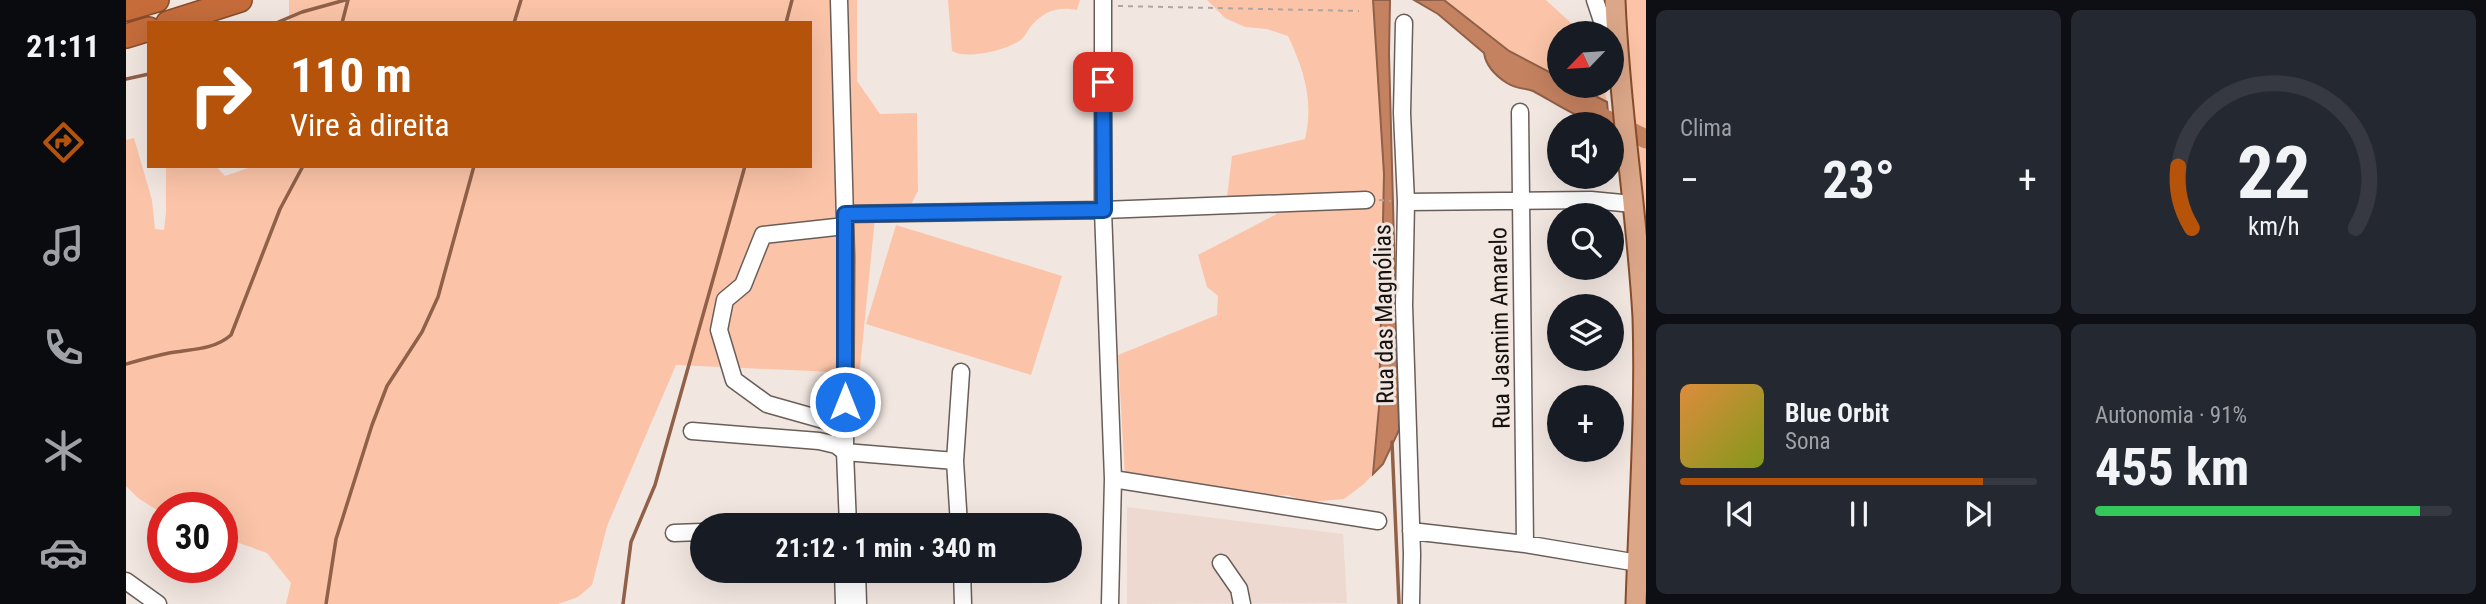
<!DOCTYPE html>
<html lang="pt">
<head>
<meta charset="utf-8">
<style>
  body { margin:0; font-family:"Roboto Condensed",sans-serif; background:#242831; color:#f1f3f6; height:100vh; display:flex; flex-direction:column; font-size:26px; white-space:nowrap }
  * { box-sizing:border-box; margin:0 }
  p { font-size:23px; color:#9ea1a6 }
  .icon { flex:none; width:38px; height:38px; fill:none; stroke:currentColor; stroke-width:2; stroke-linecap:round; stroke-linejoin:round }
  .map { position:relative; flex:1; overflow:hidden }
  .drawer { display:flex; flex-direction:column; gap:10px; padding:10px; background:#0d0f14; width:840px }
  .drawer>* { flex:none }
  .banner { position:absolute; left:21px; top:21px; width:665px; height:147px; border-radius:0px; box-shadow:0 7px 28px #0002; background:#b45309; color:#fff; overflow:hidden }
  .needle { width:46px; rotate:245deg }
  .tools { position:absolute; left:1421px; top:21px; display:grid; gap:14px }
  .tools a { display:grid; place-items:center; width:77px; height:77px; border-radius:50%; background:#171b24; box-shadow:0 7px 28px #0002; font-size:35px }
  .speed { position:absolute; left:21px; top:492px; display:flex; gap:14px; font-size:35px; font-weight:700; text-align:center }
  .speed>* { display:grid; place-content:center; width:91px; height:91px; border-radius:50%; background:#171b24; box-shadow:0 7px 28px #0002; line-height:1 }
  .speed .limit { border:10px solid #d22; background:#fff; color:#111 }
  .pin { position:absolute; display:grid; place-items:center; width:60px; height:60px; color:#fff; margin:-30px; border-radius:14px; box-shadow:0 4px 10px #0006 }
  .me { position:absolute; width:77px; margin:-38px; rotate:0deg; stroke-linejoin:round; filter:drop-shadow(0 0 5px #0008) }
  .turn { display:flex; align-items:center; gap:24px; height:147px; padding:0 28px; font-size:32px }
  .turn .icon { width:91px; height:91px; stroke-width:2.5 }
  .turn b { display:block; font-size:49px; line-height:60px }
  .big { font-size:52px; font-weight:700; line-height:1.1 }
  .drawer .tile { flex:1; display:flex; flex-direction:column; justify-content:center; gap:10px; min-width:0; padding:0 24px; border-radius:10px; background:#242831 }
  .drawer .dial { align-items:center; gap:0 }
  .dial svg { height:182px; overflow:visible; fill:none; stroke:#363941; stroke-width:7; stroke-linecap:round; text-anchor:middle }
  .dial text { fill:#f1f3f6; stroke:none }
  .song { display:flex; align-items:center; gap:21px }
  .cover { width:84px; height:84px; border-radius:10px; background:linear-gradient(135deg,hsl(30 70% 55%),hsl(70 70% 35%)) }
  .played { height:7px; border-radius:4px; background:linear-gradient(90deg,#b45309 85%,#363941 85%) }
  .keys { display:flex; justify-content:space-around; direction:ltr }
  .heat { display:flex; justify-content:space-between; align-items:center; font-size:38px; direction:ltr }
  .charge { height:10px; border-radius:5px; background:linear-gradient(90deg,#34c759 91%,#363941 0) }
  .drawer .tiles { flex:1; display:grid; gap:10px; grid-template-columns:repeat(2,1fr) }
  .trip { position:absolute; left:564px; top:513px; width:392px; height:70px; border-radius:35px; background:#171b24; box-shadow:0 7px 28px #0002; font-weight:700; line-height:70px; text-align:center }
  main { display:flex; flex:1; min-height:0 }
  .dock { display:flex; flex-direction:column; width:126px; justify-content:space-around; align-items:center; background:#090b0e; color:#9ea1a6 }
  .dock .icon { width:49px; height:49px }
  .dock .current { color:#b45309 }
  .dock b { font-size:32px; color:#f1f3f6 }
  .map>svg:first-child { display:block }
</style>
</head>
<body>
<main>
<nav class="dock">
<b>21:11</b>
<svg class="icon current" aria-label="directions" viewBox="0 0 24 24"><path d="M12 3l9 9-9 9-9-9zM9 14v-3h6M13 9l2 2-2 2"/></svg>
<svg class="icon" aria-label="music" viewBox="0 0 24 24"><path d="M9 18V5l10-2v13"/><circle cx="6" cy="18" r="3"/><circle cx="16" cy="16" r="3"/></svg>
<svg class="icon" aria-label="phone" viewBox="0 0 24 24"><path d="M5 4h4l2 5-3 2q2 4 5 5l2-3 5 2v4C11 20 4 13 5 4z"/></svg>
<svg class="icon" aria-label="climate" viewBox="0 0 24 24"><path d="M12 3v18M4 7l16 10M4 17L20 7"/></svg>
<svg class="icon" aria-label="car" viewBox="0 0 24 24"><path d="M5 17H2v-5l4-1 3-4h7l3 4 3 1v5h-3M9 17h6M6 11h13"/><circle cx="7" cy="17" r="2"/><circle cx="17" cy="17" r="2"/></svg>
</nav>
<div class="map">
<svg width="1520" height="604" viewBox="0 0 1520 604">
  <rect width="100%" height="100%" fill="#f2e6e0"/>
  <!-- built -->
  <path fill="#edd9cf" d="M1001,507l216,27 4,69 -220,1z"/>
  <!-- green -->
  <path fill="#fbc4a8" d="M163,0h568v81l23,33 37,-1 1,78 -15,28 -28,-1 -17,170 -24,-16 -158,-7 -69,161 -15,59 -14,12 -20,7h-272l5,-21 -24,-30 -45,-16v-29h-59v6l-25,-16 -12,-12v-346l8,-2 18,62 3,29 9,1 2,-18v-46h50l9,10 29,-10h556v-143h-521z
    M822,0h132l-3,10c-19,-4 -33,1 -45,15 -4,4 -6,10 -10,14 -13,11 -56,21 -70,12z
    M1081,0h166l11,174 -5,233 -6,67 -9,10 -20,15 -35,3 -22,-7 -37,2 -125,-20 -7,-122 99,-40 1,-19 -11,-9 -9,-32 77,-40 6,-11 -55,2 6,-50 73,-17c9,-38 -1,-69 -17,-103l-21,-7 -22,-2 -20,-9z
    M1318,0h102l36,33h-23v44l-50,-26z
    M1490,0h30v237z
    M1450,86h28l3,16z
    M770,225l166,51 -31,99 -165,-51z"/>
  <!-- water -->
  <path fill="#c58260" stroke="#906048" stroke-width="2" d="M1247,0h17l-1,54 10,376 -16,34 -10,10 6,-67 5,-233z
    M1288,0h30l65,51 50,26v9h17l31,16 2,22c-27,-1 -53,-21 -76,-33 -10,-4 -15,-1 -26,-8 -11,-7 -21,-17 -23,-30l-46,-39z"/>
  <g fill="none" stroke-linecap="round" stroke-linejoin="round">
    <!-- stream -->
    <path stroke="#906048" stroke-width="3.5" d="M150,23l26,-11 43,-12
      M216,23l6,-23
      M388,23l7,-23
      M660,23l6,-23
      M0,79l23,-5
      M0,364c14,-4 29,-8 43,-11 22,-4 45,-3 62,-18l49,-126 23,-43
      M1266,442l7,162
      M200,604l10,-65 36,-114 15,-39 35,-54 16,-35 36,-131
      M497,604l8,-62 24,-57 90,-319"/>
    <!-- river -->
    <path stroke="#c58260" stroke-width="19" d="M1461,110l59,29"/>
    <!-- minor casing -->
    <g stroke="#695e59" stroke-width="19">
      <path id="minor" d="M713,0l7,256 -1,196 3,73
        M977,0v210l10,269 -3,125
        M1469,0l11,33
        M1278,23l-2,90 4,89 -2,103 8,249 -1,50
        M1394,112l5,432
        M1280,202l185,-2 42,4
        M719,214l258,-4 263,-10
        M719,226l-82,9 -20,50 -18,15 -6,30 15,50 33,24 78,22
        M566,431l127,10 17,4 9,7 110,9
        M987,479l265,42
        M833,525l-4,-64 6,-89
        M1285,531l114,13 113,19
        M548,533l28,-1
        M1095,563l18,26 3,15
        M717,570l1,34
        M731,570l1,34
        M836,570l1,34
        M0,581l32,23"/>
    </g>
    <!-- major casing -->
    <g stroke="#874c2b" stroke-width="23">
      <path id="major" d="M1489,0c4,106 22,211 28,317 3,96 -4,192 -7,287"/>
    </g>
    <!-- highway casing -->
    <g stroke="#874c2b" stroke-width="26">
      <path id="highway" d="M0,9l31,-9
        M42,23l72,-23
        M0,36l23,-7"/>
    </g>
    <!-- path -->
    <path stroke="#b0a6a1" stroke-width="2" stroke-dasharray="5 5" stroke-linecap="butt" d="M992,6l241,5
      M1253,200l12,1"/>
    <!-- minor -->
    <use href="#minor" stroke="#fff" stroke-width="16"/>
    <!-- major -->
    <use href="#major" stroke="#dca789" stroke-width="19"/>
    <!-- highway -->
    <use href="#highway" stroke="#c56c3a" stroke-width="23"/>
  </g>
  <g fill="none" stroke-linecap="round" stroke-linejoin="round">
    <!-- route casing -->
    <g stroke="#114b97" stroke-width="18">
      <path id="route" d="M719,402v-188l259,-4 -1,-128"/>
    </g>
    <!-- route -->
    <use href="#route" stroke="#1a73e8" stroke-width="12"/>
  </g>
  <g text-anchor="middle" stroke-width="6" stroke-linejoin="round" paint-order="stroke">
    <!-- street labels -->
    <g font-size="24" fill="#15110f" stroke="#f2e6e0">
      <text transform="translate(1258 314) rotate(-91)" y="8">Rua das Magnólias</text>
      <text transform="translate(1374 328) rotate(-91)" y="8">Rua Jasmim Amarelo</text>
    </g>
  </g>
</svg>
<div class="tools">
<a><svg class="needle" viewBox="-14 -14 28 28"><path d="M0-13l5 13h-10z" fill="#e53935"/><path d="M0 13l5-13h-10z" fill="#9ea1a6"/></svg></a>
<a><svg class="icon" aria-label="sound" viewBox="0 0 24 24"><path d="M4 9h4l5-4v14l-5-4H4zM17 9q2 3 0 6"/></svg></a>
<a><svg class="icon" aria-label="search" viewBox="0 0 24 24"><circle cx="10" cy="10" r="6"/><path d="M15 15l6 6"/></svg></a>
<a><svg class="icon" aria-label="layers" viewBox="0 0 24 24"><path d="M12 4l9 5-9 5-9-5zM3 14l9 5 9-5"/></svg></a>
<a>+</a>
</div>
<div class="speed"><div class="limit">30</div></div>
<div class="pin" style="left:977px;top:82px;background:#d93025"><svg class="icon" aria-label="arrive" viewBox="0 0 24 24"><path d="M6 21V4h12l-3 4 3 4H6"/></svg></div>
<svg class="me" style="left:719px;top:402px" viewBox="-20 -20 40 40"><circle r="17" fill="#1a73e8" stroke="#fff" stroke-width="3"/><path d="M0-11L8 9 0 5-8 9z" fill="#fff"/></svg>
<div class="trip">21:12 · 1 min · 340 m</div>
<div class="banner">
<div class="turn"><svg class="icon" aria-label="right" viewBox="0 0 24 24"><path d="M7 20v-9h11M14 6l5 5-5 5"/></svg><div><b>110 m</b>Vire à direita</div></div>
</div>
</div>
<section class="drawer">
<div class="tiles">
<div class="tile"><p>Clima</p>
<div class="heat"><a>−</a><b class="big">23°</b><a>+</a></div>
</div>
<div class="tile dial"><svg viewBox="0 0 100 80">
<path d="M14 69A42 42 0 1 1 86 69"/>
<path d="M14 69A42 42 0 0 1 8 42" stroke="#b45309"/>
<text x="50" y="56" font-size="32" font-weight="700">22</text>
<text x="50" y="72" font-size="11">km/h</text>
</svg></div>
<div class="tile">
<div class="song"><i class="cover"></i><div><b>Blue Orbit</b><p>Sona</p></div></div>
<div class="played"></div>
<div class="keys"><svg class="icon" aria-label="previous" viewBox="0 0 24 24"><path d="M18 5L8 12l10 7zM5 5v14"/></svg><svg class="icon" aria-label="pause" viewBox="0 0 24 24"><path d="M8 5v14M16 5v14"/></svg><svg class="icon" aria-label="next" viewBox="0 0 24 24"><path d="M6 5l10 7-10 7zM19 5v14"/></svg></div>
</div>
<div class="tile"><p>Autonomia · 91%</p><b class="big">455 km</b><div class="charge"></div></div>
</div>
</section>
</main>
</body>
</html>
